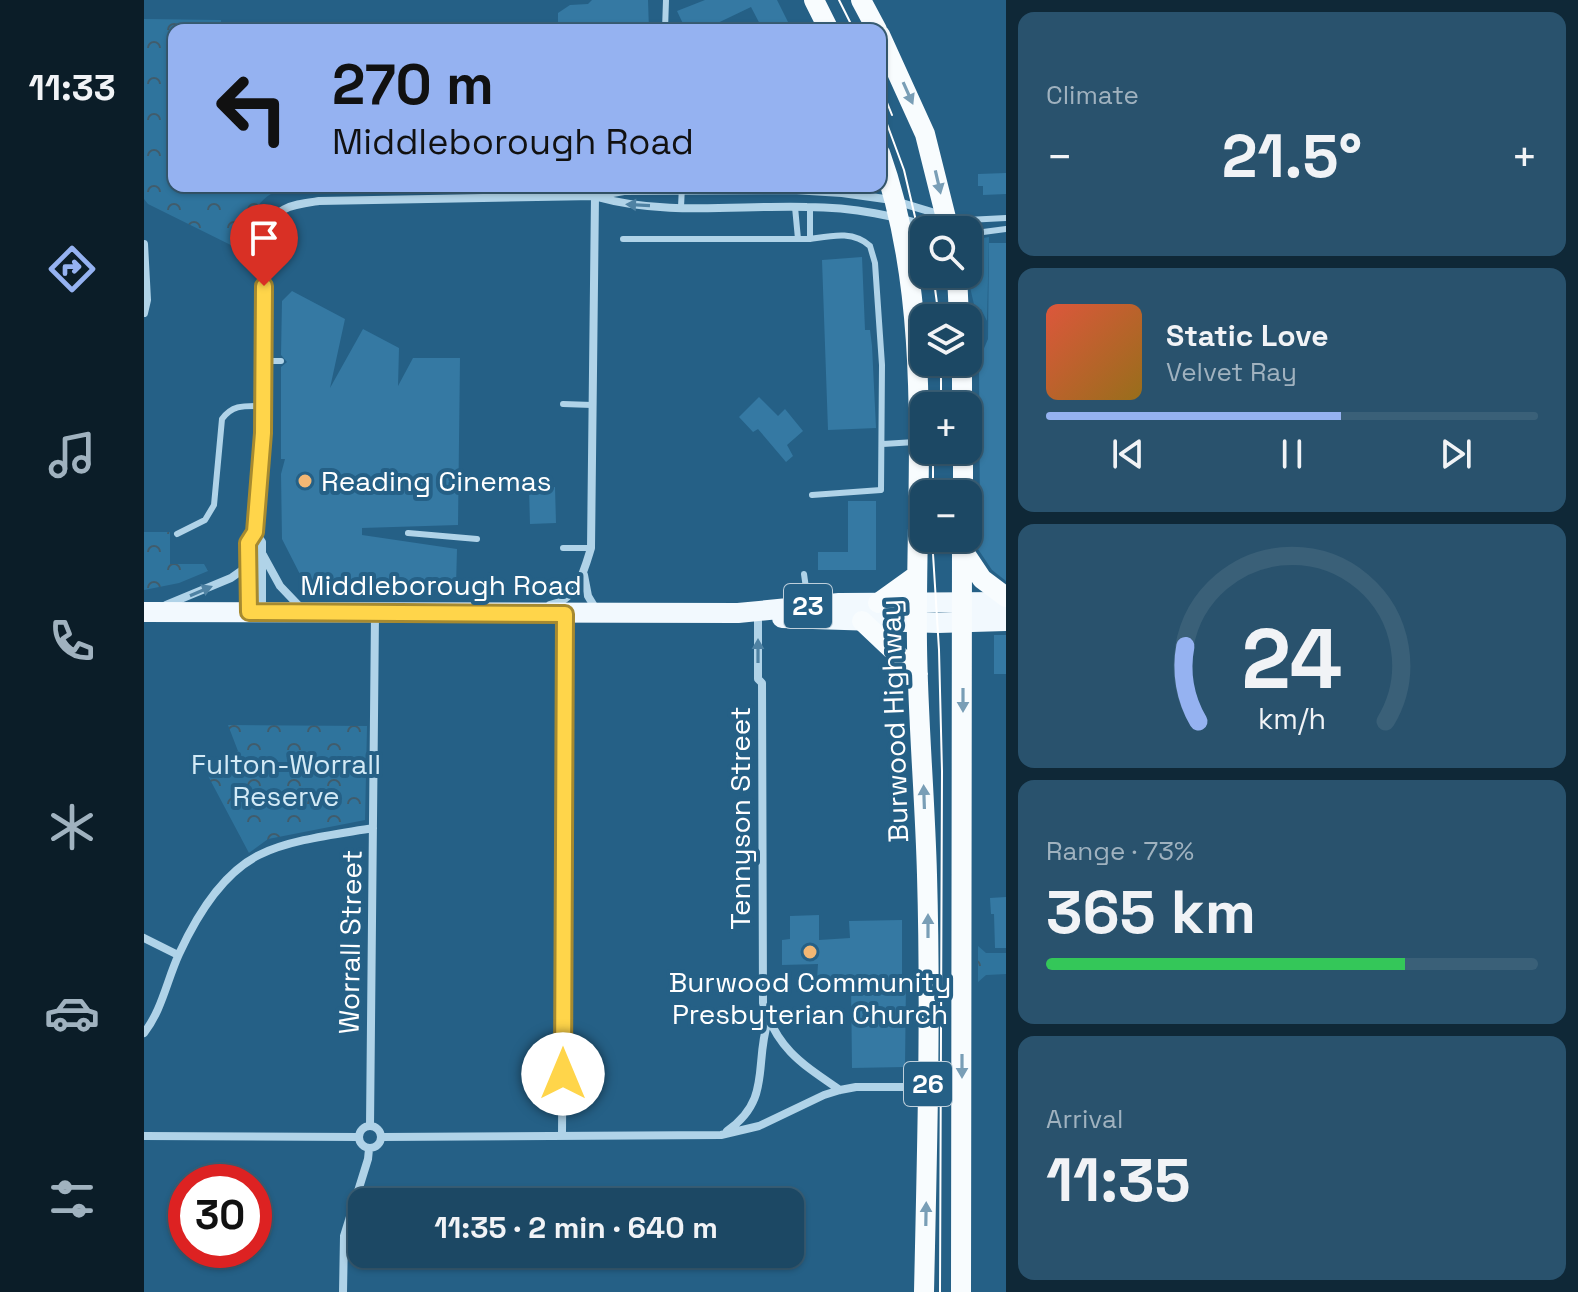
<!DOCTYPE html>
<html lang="en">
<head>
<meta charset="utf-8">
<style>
  body { margin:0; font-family:"Space Grotesk",sans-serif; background:#29526d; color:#f1f3f6; height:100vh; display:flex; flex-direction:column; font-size:30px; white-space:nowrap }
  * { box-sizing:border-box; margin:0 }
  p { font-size:26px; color:#a0b2bf }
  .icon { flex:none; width:44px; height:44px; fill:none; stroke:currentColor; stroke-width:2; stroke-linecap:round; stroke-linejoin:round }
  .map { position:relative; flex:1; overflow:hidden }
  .drawer { display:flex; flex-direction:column; gap:12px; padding:12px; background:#0f2837; width:572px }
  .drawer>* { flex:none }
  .hud { position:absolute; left:24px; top:24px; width:718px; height:168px; border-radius:16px; box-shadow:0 2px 6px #0004,0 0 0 2px #3a6078; background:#95b2f1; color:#111; overflow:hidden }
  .controls { position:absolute; left:766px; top:216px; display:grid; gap:16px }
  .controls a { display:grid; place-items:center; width:72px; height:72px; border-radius:16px; background:#1c4864; box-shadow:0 2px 6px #0004,0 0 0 2px #3a6078; font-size:40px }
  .speed { position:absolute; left:24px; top:1164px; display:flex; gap:16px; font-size:40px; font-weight:700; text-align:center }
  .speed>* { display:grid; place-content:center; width:104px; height:104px; border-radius:50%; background:#1c4864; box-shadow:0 2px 6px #0004,0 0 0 2px #3a6078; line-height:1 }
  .speed .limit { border:12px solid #d22; background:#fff; color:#111 }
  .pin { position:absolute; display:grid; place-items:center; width:68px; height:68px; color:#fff; margin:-82px -34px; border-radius:50% 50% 50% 0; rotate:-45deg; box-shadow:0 0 8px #0007 }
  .pin .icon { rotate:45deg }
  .me { position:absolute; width:88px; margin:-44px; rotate:0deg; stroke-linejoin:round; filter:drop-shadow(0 0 6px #0008) }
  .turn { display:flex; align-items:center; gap:28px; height:168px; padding:0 32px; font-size:36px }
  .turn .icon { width:104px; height:104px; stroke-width:2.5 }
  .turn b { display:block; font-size:56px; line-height:68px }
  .big { font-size:60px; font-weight:600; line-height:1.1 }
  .drawer .tile { flex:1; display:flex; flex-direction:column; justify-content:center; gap:12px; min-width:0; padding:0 28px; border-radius:16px; background:#29526d }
  .drawer .dial { align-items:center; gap:0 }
  .dial svg { height:208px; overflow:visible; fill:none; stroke:#3a6078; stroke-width:7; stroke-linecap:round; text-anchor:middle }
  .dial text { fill:#f1f3f6; stroke:none }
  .song { display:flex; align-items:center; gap:24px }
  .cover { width:96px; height:96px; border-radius:12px; background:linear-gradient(135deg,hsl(10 70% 55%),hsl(40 70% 35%)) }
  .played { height:8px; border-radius:4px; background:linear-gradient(90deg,#95b2f1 60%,#3a6078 60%) }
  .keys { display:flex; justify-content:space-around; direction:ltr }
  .heat { display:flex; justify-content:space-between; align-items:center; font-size:44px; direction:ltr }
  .charge { height:12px; border-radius:6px; background:linear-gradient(90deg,#34c759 73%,#3a6078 0) }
  .trip { position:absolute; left:204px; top:1188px; width:456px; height:80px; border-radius:16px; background:#1c4864; box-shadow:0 2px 6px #0004,0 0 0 2px #3a6078; font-weight:600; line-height:80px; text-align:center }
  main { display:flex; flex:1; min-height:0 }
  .menu { display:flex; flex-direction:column; width:144px; justify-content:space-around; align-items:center; background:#0b1d28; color:#a0b2bf }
  .menu .icon { width:56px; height:56px }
  .menu .current { color:#95b2f1 }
  .menu b { font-size:36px; color:#f1f3f6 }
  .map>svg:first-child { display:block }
</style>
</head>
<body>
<main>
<nav class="menu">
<b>11:33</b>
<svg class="icon current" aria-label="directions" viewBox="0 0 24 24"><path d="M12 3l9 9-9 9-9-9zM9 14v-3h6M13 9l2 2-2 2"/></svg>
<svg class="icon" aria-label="music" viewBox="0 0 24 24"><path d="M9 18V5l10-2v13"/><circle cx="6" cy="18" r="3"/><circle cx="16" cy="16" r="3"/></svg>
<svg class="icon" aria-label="phone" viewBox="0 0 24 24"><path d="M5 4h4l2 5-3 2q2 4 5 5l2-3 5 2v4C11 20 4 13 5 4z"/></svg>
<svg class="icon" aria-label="climate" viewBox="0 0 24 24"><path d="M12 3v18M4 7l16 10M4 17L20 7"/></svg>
<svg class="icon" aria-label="car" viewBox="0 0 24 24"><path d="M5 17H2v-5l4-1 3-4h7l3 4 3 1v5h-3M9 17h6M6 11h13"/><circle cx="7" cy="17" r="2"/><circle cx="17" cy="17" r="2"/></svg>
<svg class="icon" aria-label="filters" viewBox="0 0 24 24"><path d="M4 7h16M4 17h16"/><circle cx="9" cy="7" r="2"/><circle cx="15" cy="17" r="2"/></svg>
</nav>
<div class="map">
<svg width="862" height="1292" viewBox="0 0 862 1292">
  <defs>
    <pattern id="forest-crowns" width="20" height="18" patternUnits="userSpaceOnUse" patternTransform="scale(2)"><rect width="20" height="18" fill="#2f749d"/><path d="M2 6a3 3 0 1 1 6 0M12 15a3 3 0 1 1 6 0" fill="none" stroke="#405c6c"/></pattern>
  </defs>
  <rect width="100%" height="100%" fill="#256086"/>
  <!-- green -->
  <path fill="#2f749d" d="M845,237l-2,84 -6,-12h-6l-8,-35 1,-31 3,-3z"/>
  <!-- forest -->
  <path fill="url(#forest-crowns)" d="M0,19l77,1v10h-47v156h138c-10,2 -22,1 -32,4 -29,10 -32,36 -33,63l-99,-49 -4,-5z
    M0,532h26v32h34l4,7 -29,12 -35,7z
    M84,725l139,1 -2,94 -97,19 -19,14 -43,-81 32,-21z
    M834,946l8,7h20v21l-20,1 -8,7z"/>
  <!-- building -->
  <path fill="#3579a3" d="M448,0h56l1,30 -91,-5v-12l12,-8 18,-1z
    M561,0h72l15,30h-29l-12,-23 -48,23h-17l-9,-19z
    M862,173v21l-23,1v-9h-5v-12z
    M845,243h17v338l-14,-11 -16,-24 -1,-17h5l-1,-169 9,-21z
    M718,257l3,73h5l2,16 4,82 -48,2 -6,-170z
    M148,291l53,28 -15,69 33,-59 36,19 -1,38 15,-28h47l-2,167 -96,3v7l95,14 -1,37h-150l-24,-47 -1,-65 4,-15h-4v-92l6,-5 -6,-7 1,-54z
    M615,397l19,19 7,-7 18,22 -16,14 6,11 -7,6 -28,-33 -5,3 -14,-15z
    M411,487l1,36 -26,1 -1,-36z
    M704,501h28v69h-58v-18h30z
    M850,635h12v39h-12z
    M862,897v51h-11l-1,-34h-3l-1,-16z
    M675,915v25l31,-2 -1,-17 53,-1v61h4l-1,86 -53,1 -1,-88h-34l1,-16 -36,1v-25l8,-1v-23z"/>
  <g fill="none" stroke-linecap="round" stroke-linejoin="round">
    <!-- service -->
    <path stroke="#b0d3e8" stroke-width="6" d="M521,30l1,-30
      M537,207l1,-21
      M651,207l3,32
      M806,217l17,3 39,-2
      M824,234l38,-5
      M479,239h187c20,-3 43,-9 60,7l5,17 7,102 -1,125 -69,5
      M666,239v-32
      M119,361h18
      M419,404l29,1
      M739,444l32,-2
      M264,533l69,6
      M33,534l28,-14 9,-15 8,-86c11,-15 23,-13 41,-13
      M419,548h28
      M660,574l4,28"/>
    <!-- minor -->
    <path stroke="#b0d3e8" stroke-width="8" d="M453,197c68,19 141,8 210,10 47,0 89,9 134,23
      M0,244l3,56 -3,13
      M111,532l7,10v70
      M119,555l17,31 21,22
      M440,575l4,21 9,15
      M22,605l65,-27 17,-12
      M406,605c27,-5 34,-34 41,-57l4,-352
      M105,612l-1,-69 7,-11 8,-99 2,-197c9,-30 27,-31 54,-35l276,-5 29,-5 169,-1 49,3 50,7 53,16
      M614,617v62l4,4 1,320c14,46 39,61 77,87
      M0,938l34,17
      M0,1033c18,-23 23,-53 35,-79 17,-37 42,-80 80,-99 32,-16 80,-21 114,-27
      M226,1126l5,-512
      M215 1137a11 11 0 1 1 22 0a11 11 0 1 1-22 0Z
      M583,1131c45,-31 27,-67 41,-110
      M0,1136l215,1
      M418,1136l3,-521
      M237,1137l340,-2 38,-9 65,-31 16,-5 16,-3h71
      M199,1292l1,-56 24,-77 1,-10"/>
    <!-- primary -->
    <path stroke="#f2f9fe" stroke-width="20" d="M0,612l594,1 101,-10 167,-1
      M638,618l156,5 68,-2"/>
    <!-- trunk -->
    <path stroke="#f8fcfe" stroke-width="20" d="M670,0l15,30
      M717,0l16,30
      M736,35l45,99 24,96
      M736,153c55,153 35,331 37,492 1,77 8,153 10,230 4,139 0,278 -3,417
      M813,274l2,44
      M818,362v44
      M819,494v-44
      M820,552l18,27 24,18
      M734,603l39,-28
      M718,621l56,53
      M817,1292l1,-754"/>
    <!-- tram -->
    <path stroke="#fff" stroke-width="2" d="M695,0l15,30
      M736,85l12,30
      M736,105l24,65 20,85
      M789,274l6,44
      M797,406v-44
      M789,494v-44
      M788,538l7,112 3,121 -2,521"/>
  </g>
  <!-- one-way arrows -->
  <defs><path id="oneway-solid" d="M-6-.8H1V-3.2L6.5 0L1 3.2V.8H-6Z" transform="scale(2)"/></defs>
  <g fill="#799eb6">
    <use href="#oneway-solid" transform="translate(764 93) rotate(66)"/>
    <use href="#oneway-solid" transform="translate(794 182) rotate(77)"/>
    <use href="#oneway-solid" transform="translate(819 700) rotate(90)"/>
    <use href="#oneway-solid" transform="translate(780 797) rotate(-92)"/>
    <use href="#oneway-solid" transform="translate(784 926) rotate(-90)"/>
    <use href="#oneway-solid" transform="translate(818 1066) rotate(90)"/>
    <use href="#oneway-solid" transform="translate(782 1214) rotate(-89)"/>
  </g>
  <g fill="#4f82a3">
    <use href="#oneway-solid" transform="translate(494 205) rotate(-177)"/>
    <use href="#oneway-solid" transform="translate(57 591) rotate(-23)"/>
    <use href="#oneway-solid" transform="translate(614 651) rotate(-90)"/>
  </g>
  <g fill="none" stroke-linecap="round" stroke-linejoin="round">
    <!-- route casing -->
    <g stroke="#a68a30" stroke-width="20">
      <path id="route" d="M120,286l-1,147 -8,99 -7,11 1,69 316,2 -2,460"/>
    </g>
    <!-- route -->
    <use href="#route" stroke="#ffd54a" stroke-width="14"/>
  </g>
  <!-- markers -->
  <g fill="#f2b774" stroke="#256086" stroke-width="3">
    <circle cx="161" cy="481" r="8"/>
    <circle cx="666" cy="952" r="8"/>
  </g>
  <g text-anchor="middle" stroke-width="8" stroke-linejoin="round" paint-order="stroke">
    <!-- shield labels -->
    <g fill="#256086" stroke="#becfdb" stroke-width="2">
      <rect x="640" y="584" width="48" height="44" rx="6"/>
      <rect x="760" y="1062" width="48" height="44" rx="6"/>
    </g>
    <g font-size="26" font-weight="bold" fill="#fff">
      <text x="664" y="615">23</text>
      <text x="784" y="1093">26</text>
    </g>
    <!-- poi labels -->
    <g font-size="28" fill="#fff" stroke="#256086" text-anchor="start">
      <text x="177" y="491">Reading Cinemas</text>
      <text x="666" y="992" text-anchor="middle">Burwood Community<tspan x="666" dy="32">Presbyterian Church</tspan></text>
    </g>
    <!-- street labels -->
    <g font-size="28" fill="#fff" stroke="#256086">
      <text x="297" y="595">Middleborough Road</text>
      <text transform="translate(750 721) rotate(-92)" y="10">Burwood Highway</text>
      <text transform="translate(596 818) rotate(-90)" y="10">Tennyson Street</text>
      <text transform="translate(206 942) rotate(-89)" y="10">Worrall Street</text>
    </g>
    <!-- park labels -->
    <g font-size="28" fill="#d3eaf6" stroke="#256086">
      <text x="142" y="774">Fulton-Worrall<tspan x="142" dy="32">Reserve</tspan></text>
    </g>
  </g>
</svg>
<div class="controls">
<a><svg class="icon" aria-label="search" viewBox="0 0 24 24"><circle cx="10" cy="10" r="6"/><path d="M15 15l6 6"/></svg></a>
<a><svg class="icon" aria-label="layers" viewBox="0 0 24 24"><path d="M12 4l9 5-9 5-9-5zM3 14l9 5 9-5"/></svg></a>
<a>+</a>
<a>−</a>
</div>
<div class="speed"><div class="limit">30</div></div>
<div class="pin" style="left:120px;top:286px;background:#d93025"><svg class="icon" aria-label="arrive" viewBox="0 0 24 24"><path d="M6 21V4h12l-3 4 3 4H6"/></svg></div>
<svg class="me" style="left:419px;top:1074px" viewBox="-20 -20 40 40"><circle r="19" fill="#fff"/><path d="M0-13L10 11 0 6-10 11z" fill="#ffd54a"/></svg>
<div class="trip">11:35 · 2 min · 640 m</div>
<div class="hud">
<div class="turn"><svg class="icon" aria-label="left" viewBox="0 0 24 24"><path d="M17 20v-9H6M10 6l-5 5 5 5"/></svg><div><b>270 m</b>Middleborough Road</div></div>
</div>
</div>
<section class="drawer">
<div class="tile"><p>Climate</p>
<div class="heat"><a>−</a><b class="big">21.5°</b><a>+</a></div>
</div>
<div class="tile">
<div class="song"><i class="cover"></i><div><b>Static Love</b><p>Velvet Ray</p></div></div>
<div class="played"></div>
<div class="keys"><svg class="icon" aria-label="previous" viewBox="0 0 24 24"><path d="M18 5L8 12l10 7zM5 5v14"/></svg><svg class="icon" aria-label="pause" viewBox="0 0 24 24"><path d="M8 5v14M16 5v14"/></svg><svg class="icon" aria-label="next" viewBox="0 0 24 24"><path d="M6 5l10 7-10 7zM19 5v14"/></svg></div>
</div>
<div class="tile dial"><svg viewBox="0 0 100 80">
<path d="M14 69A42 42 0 1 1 86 69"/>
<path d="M14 69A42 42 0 0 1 9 40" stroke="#95b2f1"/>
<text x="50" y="56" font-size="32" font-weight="700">24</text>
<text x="50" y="72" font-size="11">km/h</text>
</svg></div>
<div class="tile"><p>Range · 73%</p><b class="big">365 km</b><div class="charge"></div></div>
<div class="tile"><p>Arrival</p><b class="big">11:35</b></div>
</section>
</main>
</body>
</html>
